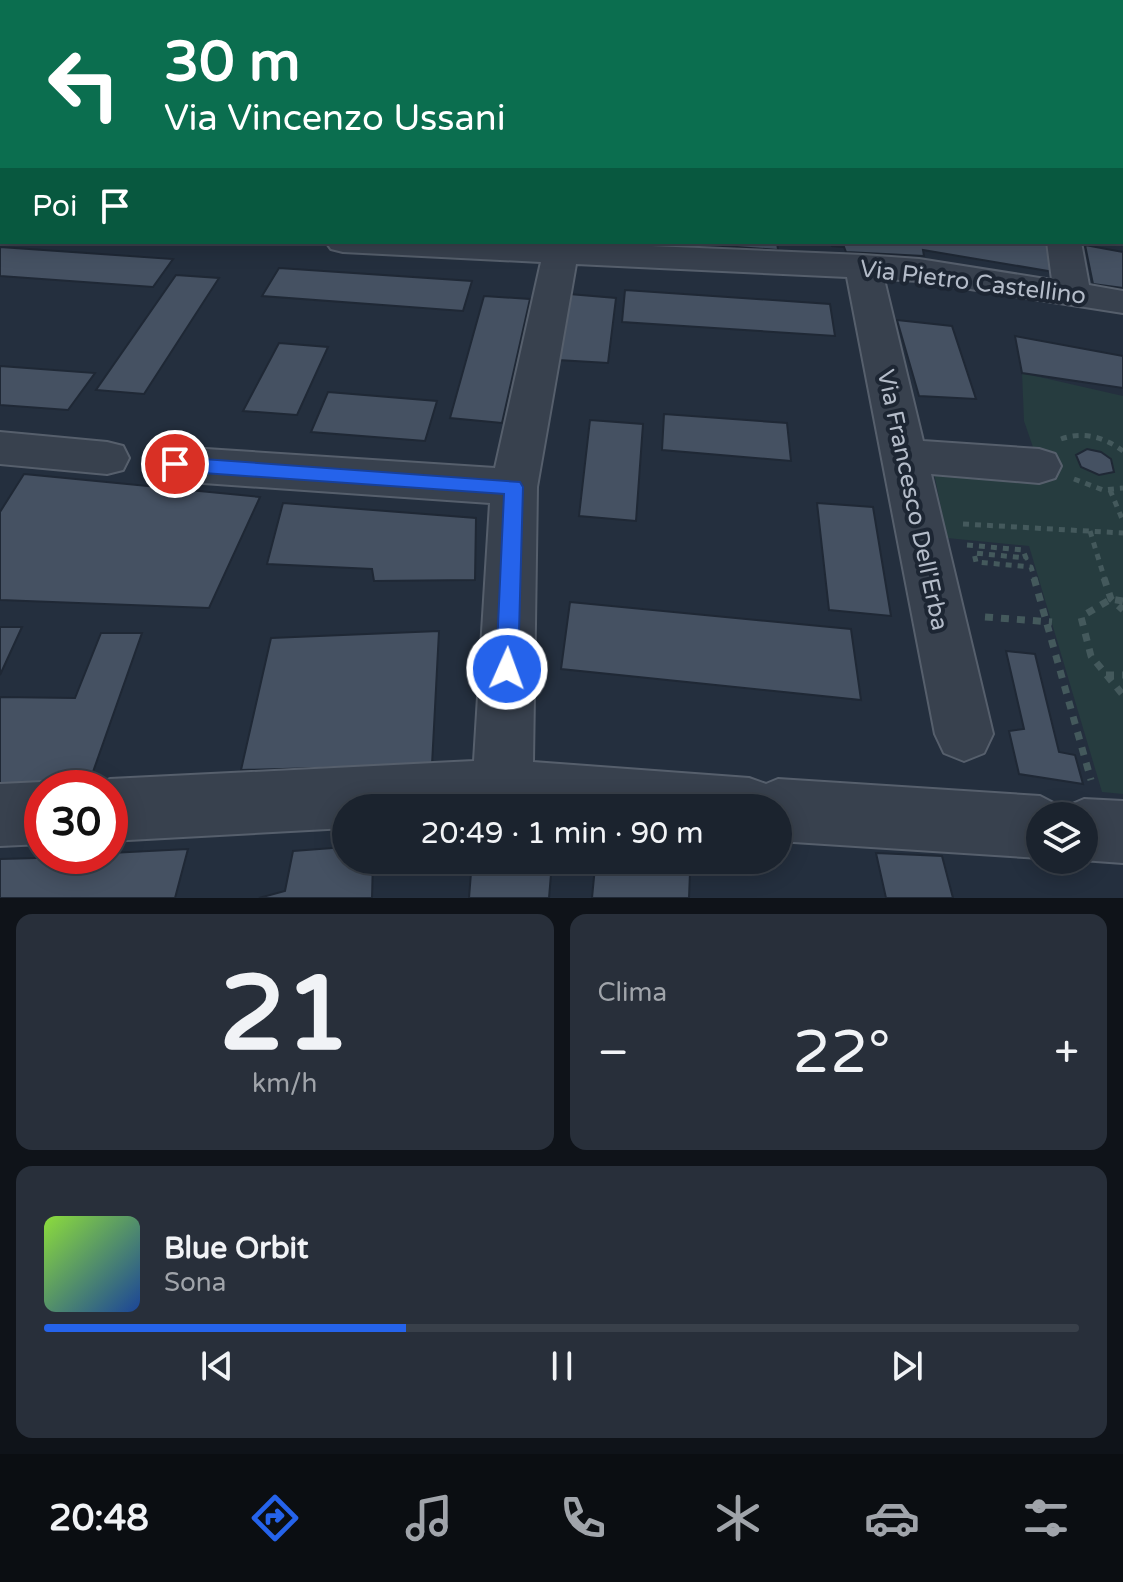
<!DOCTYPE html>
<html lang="it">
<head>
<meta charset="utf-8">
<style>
  body { margin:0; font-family:"Varela Round",sans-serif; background:#282f3a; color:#f1f3f6; height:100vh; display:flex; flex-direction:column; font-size:30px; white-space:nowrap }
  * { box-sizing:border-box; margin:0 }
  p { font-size:26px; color:#a0a4aa }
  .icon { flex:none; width:44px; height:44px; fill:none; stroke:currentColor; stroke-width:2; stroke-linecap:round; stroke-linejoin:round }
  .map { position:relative; height:898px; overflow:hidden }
  .drawer { display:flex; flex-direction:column; gap:16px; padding:16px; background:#0f1319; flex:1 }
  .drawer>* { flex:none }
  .guide { position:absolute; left:0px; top:0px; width:1124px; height:244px; box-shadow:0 4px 20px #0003,0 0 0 2px #39404a; background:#0b6e4f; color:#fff; overflow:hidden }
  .fabs { position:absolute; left:1026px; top:802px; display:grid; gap:16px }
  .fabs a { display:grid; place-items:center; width:72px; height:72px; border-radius:50%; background:#1b232e; box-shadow:0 4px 20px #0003,0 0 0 2px #39404a; font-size:40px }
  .speed { position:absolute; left:24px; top:770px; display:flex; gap:16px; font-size:40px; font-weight:700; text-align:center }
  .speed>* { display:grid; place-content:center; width:104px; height:104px; border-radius:50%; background:#1b232e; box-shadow:0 4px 20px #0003,0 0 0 2px #39404a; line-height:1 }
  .speed .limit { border:12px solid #d22; background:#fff; color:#111 }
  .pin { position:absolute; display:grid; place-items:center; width:68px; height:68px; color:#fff; margin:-34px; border:4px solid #fff; border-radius:50%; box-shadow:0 2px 8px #0007 }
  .me { position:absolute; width:88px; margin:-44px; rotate:2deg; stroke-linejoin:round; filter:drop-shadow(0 0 6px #0008) }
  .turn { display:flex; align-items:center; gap:28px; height:168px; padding:0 32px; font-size:36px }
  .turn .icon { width:104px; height:104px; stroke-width:2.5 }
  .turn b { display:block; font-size:56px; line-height:68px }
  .then { display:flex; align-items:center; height:76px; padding:0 32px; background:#0003; gap:16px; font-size:30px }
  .big { font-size:60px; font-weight:600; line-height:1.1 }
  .drawer .card { flex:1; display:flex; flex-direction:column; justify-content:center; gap:12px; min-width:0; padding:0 28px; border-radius:16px; background:#282f3a }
  .drawer .dial { align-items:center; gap:0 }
  .dial b { font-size:104px; line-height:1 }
  .song { display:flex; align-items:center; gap:24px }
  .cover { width:96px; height:96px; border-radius:12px; background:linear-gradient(135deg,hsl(90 70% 55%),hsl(220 70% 35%)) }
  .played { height:8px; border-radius:4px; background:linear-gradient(90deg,#2563eb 35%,#39404a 35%) }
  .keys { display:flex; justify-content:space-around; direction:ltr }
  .heat { display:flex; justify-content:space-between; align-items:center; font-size:44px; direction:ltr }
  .drawer .tiles { flex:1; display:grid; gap:16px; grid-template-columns:1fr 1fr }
  .card:last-child { grid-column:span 2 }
  .trip { position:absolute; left:332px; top:794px; width:460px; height:80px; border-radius:40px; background:#1b232e; box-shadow:0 4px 20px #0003,0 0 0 2px #39404a; font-weight:600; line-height:80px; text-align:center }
  .dock { display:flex; height:128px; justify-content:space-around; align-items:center; background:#0b0e12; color:#a0a4aa }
  .dock .icon { width:56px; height:56px }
  .dock .current { color:#2563eb }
  .dock b { font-size:36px; color:#f1f3f6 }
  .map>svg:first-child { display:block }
</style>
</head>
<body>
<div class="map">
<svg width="1123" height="898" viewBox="0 0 1123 898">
  <rect width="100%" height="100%" fill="#242f3e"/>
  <!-- green -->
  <path fill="#263c3f" d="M1022,373l101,23v398l-21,-2 -73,-246 -82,-8 -14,-70 101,-18 -10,-29z"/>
  <!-- building -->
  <path fill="#455162" stroke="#1f2835" stroke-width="2" d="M670,242h107l1,8z
    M829,242h220l5,30 -131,-22 1,6 -78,-4 -2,-5 -12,-1z
    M1085,245l38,7v36l-30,-4z
    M0,247l173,12 -20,28 -153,-11z
    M279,268l193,13 -9,30 -201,-15z
    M176,275l43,3 -75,116 -48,-4z
    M625,290l205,14 5,32 -213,-14z
    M569,294l47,4 -8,65 -50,-3z
    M484,296l46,3 -28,124 -52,-5z
    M897,320l55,6 24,73 -57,-3z
    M1015,336l108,20v32l-101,-15z
    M279,343l49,4 -31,68 -54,-4z
    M0,366l95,7 -27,37 -68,-5z
    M328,392l109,9 -12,40 -114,-9z
    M664,414l123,9 4,38 -129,-11z
    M590,420l53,4 -7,97 -57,-5z
    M1087,449l14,3 10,7 3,13 -15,3 -18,-8 -5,-12z
    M24,474l236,23 -51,111 -209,-8v-88z
    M283,503l193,15 -1,62 -101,1 -2,-12 -105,-5z
    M817,503l56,4 18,109 -62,-6z
    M570,602l281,27 10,71 -300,-31z
    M0,627h22l-22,48z
    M439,631l-7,134 -191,5 30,-132z
    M101,633h41l-54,153 -88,3v-92l75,1z
    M1006,651l29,3 24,98 16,3 8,29 -64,-10 -10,-43 15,-2z
    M346,847v13h27l-1,38h-113l26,-7 8,-40z
    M188,849l-13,49h-175v-39l110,-3v-3z
    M876,853l66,3 11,42h-67z
    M472,860l80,2 -3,36h-80z
    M595,867l95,5 -1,26h-97z"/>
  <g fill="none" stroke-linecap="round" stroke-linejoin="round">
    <!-- minor casing -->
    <g stroke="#565f6c" stroke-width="4">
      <path id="minor" d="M872,0h23l1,2h-23z
        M1122,78h1v16h-1z
        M0,209h2v20h-2z
        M326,242h231l306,13 56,4 133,21 -5,-38h34l8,43 34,6v22l-204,-32 -35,-2 39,162 116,8 16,5 6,12 -6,12 -16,5 -108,-9 62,260 -9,19 -20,8 -20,-8 -9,-19 -88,-457 -271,-13 -39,223 -4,275 216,16 17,6 12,-5 262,17 23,12 21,-9 39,2v62l-41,-3h2v-44h-44v42l-262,-17v-33h-432v20l-236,13v-53h-21l21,-9 364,-18 16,-258 -315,-22 -16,-5 -6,-12 6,-12 16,-5 320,21 46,-206 -198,-10 -12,-3z
        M0,432l107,10 16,4 6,12 -6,12 -16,4 -107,-10z
        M42,782l14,6h-14v56l-42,2v-62z"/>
    </g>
    <!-- major casing -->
    <g stroke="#414a57" stroke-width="4">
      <path id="major" d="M112,0h27l1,2h-27z
        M0,83h2v16h-2z"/>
    </g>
    <!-- path-far1 -->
    <path stroke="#44595c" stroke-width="5" stroke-dasharray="6 6" stroke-linecap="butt" d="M1061,439c23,-8 43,-2 62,12
      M1074,479l29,11 20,-2
      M1110,490l13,31
      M963,524l160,9
      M1090,531l15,49
      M967,545l56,5 3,8 -52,-5 2,9 55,5 4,13"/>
    <!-- path -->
    <path stroke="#44595c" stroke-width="7" stroke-dasharray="8 8" stroke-linecap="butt" d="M1034,578l57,202
      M1104,578l7,21 12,11
      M1123,601l-12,-2 -30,18 10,39 32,39
      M985,617l67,5
      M1106,675h17"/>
    <!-- minor -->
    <use href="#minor" fill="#38414e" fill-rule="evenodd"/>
    <!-- major -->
    <use href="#major" fill="#56606e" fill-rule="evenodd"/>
  </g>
  <!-- route -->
  <path fill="#2563eb" stroke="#184099" stroke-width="2" d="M175,457l345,25 3,5 -5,182 -3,7 -8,3 -8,-3 -3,-7 8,-175 -329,-23 -9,-7z"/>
  <g text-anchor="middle" stroke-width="8" stroke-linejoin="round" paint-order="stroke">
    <!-- street labels -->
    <g font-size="24" fill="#b4bcc9" stroke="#1d2633">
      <text transform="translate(973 282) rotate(7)" y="8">Via Pietro Castellino</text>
      <text transform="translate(913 500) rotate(78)" y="8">Via Francesco Dell'Erba</text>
    </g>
  </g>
</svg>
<div class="fabs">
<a><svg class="icon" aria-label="layers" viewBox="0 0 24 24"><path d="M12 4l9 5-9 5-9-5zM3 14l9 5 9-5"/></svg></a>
</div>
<div class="speed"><div class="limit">30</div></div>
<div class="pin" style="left:175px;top:464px;background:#d93025"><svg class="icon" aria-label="arrive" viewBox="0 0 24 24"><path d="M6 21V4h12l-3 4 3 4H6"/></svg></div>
<svg class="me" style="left:507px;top:669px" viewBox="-20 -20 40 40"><circle r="17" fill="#2563eb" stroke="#fff" stroke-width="3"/><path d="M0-11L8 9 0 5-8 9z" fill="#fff"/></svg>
<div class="trip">20:49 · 1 min · 90 m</div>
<div class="guide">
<div class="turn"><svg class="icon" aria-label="left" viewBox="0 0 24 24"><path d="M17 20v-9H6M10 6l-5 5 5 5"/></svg><div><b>30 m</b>Via Vincenzo Ussani</div></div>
<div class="then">Poi<svg class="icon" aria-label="arrive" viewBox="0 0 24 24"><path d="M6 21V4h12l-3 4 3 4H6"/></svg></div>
</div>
</div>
<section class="drawer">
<div class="tiles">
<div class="card dial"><b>21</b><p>km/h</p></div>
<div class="card"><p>Clima</p>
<div class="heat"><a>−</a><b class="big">22°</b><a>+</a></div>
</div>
<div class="card">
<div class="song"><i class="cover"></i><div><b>Blue Orbit</b><p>Sona</p></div></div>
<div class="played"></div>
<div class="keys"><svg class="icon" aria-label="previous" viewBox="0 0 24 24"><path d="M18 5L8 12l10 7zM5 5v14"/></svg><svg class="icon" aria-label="pause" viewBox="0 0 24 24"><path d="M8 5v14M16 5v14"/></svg><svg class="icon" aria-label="next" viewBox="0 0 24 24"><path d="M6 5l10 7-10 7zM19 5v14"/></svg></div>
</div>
</div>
</section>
<nav class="dock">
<b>20:48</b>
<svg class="icon current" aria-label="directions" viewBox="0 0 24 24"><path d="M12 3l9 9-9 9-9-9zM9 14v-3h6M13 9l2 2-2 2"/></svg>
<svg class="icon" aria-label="music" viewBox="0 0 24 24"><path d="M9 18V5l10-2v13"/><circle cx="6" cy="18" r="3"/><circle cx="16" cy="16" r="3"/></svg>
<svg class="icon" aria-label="phone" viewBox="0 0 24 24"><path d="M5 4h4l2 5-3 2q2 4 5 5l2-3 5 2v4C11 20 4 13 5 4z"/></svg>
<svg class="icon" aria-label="climate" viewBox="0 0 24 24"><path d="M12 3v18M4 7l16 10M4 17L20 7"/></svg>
<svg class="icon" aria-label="car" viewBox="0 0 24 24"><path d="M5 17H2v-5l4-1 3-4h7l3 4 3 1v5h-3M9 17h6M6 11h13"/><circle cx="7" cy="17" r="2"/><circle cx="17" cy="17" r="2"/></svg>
<svg class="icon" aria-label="filters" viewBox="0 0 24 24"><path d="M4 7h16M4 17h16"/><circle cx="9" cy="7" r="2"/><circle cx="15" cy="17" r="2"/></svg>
</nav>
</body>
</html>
